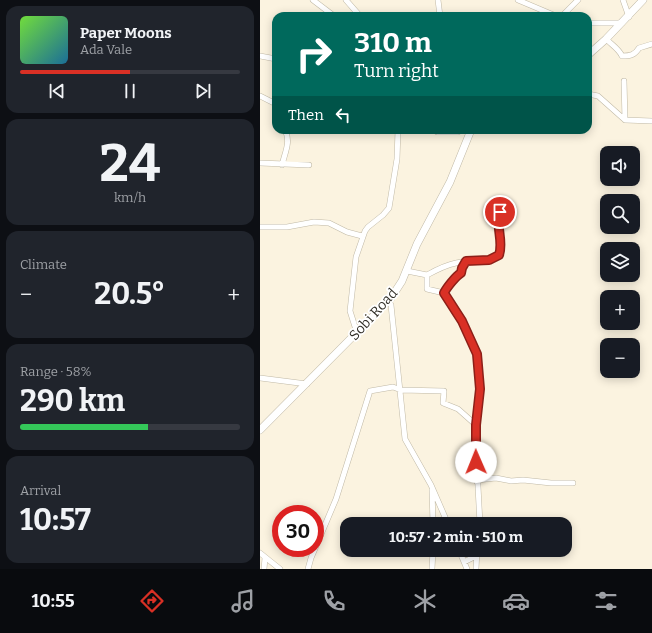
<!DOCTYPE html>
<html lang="en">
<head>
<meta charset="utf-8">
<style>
  body { margin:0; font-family:Bitter,serif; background:#20242c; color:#f1f3f6; height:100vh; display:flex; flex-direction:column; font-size:15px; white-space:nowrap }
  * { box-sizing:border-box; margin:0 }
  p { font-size:13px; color:#9ea1a6 }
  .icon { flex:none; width:22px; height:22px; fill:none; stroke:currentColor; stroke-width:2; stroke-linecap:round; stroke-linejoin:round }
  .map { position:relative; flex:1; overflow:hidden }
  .details { display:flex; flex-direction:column; gap:6px; padding:6px; background:#0d0f14; width:260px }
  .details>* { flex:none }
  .hud { position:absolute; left:12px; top:12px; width:320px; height:122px; border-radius:12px; box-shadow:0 2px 10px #0003; background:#00695c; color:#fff; overflow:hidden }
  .tools { position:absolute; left:340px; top:146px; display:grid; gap:8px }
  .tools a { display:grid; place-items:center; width:40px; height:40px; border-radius:8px; background:#171b24; box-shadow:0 2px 10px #0003; font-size:20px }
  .speed { position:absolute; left:12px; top:505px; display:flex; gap:8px; font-size:20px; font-weight:700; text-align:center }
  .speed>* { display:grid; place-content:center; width:52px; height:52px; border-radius:50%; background:#171b24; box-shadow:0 2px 10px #0003; line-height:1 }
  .speed .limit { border:6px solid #d22; background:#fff; color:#111 }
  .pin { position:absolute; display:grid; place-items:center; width:34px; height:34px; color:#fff; margin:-17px; border:2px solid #fff; border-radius:50%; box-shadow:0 1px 4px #0007 }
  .me { position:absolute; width:44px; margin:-22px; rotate:359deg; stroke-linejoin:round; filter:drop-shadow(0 0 3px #0008) }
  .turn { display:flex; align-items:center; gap:14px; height:84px; padding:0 16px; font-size:18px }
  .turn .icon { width:52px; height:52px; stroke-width:2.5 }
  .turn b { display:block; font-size:28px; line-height:34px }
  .then { display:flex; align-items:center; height:38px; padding:0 16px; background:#0003; gap:8px; font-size:15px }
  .big { font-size:30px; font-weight:700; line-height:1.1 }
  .details .widget { flex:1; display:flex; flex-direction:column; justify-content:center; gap:6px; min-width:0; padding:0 14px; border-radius:12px; background:#20242c }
  .details .dial { align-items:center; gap:0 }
  .dial b { font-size:52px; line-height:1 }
  .song { display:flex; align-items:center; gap:12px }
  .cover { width:48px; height:48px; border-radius:6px; background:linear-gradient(135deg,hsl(100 70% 55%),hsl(200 70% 35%)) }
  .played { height:4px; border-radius:2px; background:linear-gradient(90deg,#d93025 50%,#363941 50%) }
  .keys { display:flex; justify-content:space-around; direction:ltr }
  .heat { display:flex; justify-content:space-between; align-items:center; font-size:22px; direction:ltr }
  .charge { height:6px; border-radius:3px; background:linear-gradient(90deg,#34c759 58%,#363941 0) }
  .trip { position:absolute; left:80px; top:517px; width:232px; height:40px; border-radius:12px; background:#171b24; box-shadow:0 2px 10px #0003; font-weight:700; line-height:40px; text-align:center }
  .tabs { display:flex; height:64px; justify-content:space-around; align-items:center; background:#090b0e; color:#9ea1a6 }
  .tabs .icon { width:28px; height:28px }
  .tabs .active { color:#d93025 }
  .tabs b { font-size:18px; color:#f1f3f6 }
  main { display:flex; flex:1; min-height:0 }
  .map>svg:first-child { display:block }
</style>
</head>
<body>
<main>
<section class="details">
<div class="widget">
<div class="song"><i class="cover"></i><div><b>Paper Moons</b><p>Ada Vale</p></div></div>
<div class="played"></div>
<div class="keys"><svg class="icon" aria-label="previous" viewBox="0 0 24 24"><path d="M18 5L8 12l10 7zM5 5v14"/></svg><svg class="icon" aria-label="pause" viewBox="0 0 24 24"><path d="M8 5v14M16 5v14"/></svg><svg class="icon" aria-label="next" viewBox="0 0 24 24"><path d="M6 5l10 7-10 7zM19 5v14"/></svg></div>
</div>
<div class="widget dial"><b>24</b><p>km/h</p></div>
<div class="widget"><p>Climate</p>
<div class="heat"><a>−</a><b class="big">20.5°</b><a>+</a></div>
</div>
<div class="widget"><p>Range · 58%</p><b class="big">290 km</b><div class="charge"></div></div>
<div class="widget"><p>Arrival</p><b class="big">10:57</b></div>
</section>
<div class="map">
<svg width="392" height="569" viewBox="0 0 392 569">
  <rect width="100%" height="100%" fill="#fbf3e0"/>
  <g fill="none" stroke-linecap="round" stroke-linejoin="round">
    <!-- minor casing -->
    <g stroke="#c0b9a6" stroke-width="6">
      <path id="minor" d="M53,0l21,16
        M86,0l14,16
        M178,0l2,16
        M258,0l38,16
        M363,0l6,17
        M302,16l16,-16
        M328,23h34
        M346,39c6,6 13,10 16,17 8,0 13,-1 17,-8l13,-4
        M0,56l16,3
        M364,81l1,39
        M328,94l10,2 27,24 27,1
        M0,96l16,8
        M174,130l3,2h21
        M0,163l49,2
        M22,165c3,-13 9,-23 3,-35
        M0,227h27l27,-5 15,1 18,9 15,4
        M147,271l20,4v14l17,4 18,28 15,33 3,35 -4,60 4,75
        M167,275c9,-5 19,-10 29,-12 14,-3 33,0 43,-8 5,-14 -4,-29 0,-43
        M184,293c4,-9 12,-13 17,-20 2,-3 2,-8 5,-12
        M129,302l2,3 14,134 26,46 17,39
        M97,333l-7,-22 6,-54 9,-26 3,-4 15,-12 6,-7 8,-49 1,-29
        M0,378l47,6
        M217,482v-2l19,-2 15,3 12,-1 28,3h22
        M172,489l1,35
        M199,550l8,19
        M0,553l20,16
        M204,562l12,-6
        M4,569l1,-11
        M48,569l3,-11 25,-59 34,-108 23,-4 8,3 43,1 -1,12 15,6 18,16
        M172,569l1,-19
        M216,569l1,-19"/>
    </g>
    <!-- highway casing -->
    <g stroke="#c0b9a6" stroke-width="8">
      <path id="highway" d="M328,55l18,-16 37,-39
        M0,430l131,-132 11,-17 15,-37 33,-62 21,-52"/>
    </g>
    <!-- minor -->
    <use href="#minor" stroke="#fff" stroke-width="5"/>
    <!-- highway -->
    <use href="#highway" stroke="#fff" stroke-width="7"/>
  </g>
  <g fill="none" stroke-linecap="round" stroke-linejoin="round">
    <!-- route casing -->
    <g stroke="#8d1f18" stroke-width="10">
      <path id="route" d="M216,462v-37l4,-36 -3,-35 -15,-33 -18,-28c3,-6 12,-17 17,-20l1,-5 4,-7 23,-1 10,-5c5,-14 -4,-29 1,-43"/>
    </g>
    <!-- route -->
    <use href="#route" stroke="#d93025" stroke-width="7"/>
  </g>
  <g text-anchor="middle" stroke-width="3.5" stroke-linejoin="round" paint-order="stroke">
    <!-- street labels -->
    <g font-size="14" fill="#322f28" stroke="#fff">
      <text transform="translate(113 314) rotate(-48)" y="5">Sobi Road</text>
    </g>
  </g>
</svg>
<div class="tools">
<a><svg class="icon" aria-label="sound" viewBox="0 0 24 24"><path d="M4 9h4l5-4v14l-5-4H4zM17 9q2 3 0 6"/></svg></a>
<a><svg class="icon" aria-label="search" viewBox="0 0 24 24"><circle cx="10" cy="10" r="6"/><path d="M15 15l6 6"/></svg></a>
<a><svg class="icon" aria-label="layers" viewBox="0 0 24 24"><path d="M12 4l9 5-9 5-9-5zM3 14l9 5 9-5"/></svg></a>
<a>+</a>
<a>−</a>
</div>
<div class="speed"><div class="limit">30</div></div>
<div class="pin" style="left:240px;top:212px;background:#d93025"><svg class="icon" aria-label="arrive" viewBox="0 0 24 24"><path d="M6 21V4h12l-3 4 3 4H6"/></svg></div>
<svg class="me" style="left:216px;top:462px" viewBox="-20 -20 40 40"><circle r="19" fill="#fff"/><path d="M0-13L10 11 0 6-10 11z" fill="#d93025"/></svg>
<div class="trip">10:57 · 2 min · 510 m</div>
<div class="hud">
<div class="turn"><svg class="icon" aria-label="right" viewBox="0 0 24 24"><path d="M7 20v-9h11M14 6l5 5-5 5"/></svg><div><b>310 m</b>Turn right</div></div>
<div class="then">Then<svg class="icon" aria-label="left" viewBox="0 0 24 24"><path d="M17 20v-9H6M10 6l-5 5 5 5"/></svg></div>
</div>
</div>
</main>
<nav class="tabs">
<b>10:55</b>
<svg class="icon active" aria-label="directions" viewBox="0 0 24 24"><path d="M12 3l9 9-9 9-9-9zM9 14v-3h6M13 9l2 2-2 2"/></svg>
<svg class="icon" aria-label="music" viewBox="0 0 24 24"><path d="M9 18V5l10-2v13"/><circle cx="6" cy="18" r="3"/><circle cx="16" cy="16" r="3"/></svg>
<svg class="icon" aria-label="phone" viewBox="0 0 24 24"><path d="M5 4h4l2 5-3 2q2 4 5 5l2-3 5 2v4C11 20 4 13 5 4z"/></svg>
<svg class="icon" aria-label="climate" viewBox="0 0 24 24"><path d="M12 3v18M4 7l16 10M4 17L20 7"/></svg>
<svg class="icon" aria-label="car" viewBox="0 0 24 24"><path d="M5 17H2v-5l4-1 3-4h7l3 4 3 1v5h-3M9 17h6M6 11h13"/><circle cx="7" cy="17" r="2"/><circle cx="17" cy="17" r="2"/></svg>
<svg class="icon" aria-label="filters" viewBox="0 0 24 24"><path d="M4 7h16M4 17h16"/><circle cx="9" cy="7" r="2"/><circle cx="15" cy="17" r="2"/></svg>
</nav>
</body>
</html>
